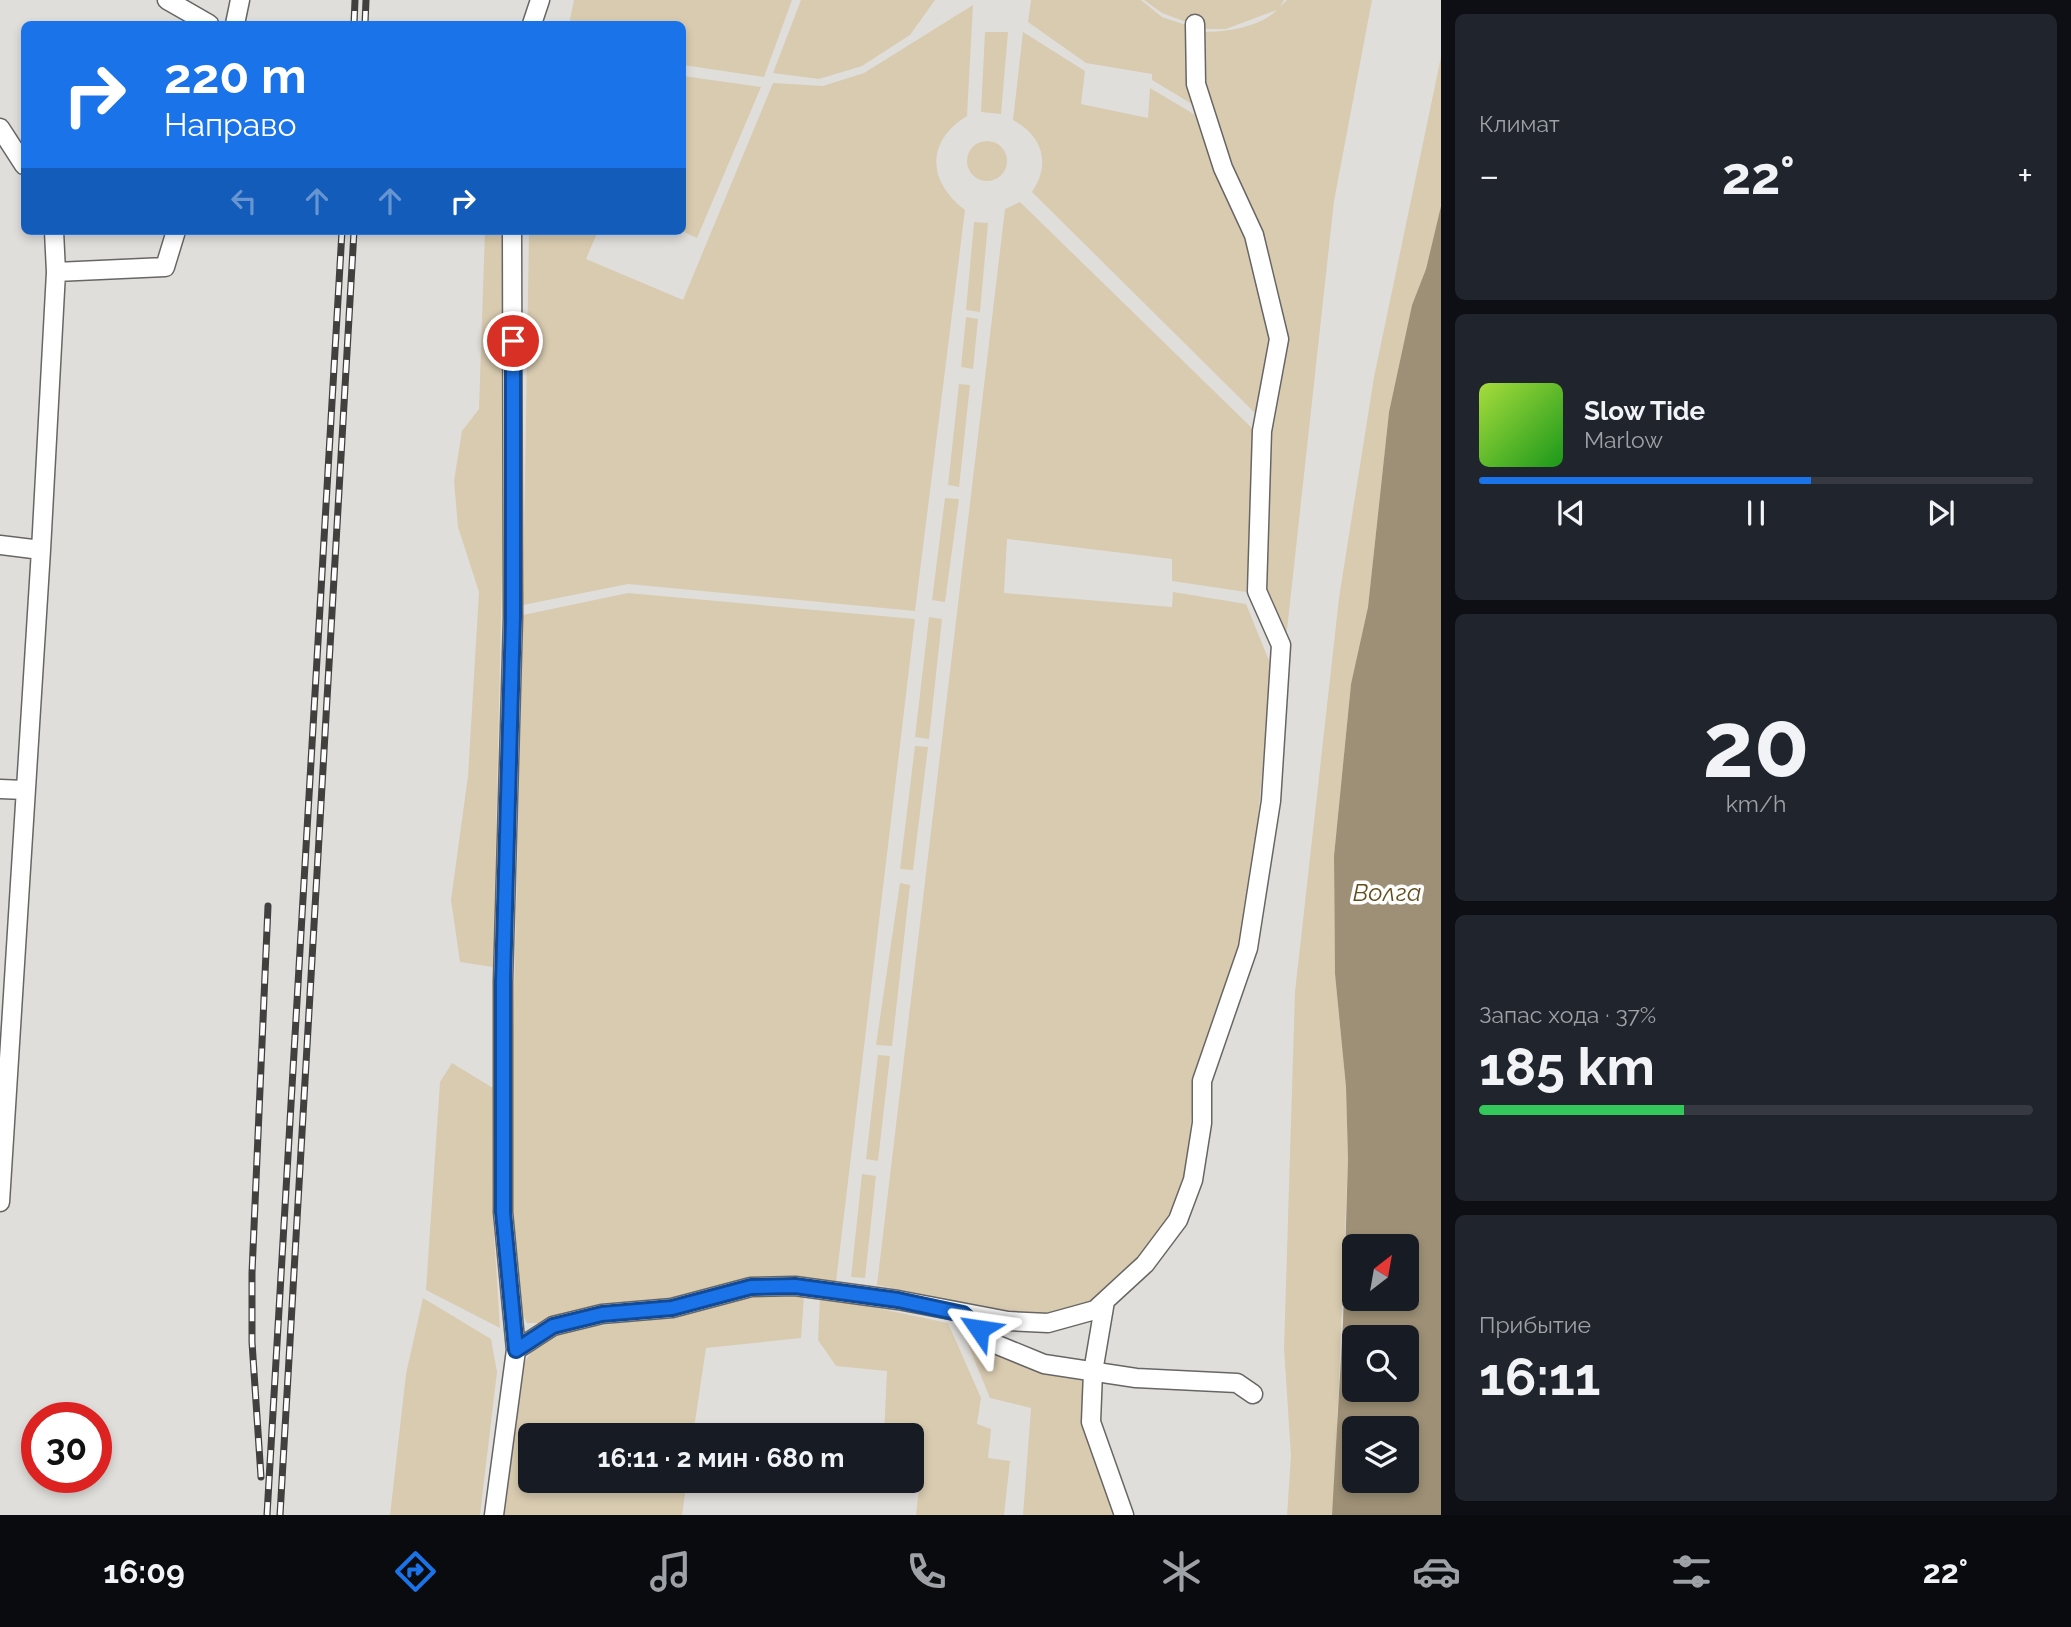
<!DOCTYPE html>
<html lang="ru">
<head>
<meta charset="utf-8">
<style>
  body { margin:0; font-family:Raleway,sans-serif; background:#20242c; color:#f1f3f6; height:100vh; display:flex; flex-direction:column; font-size:26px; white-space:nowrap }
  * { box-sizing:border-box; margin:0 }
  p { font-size:23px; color:#9ea1a6 }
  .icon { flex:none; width:38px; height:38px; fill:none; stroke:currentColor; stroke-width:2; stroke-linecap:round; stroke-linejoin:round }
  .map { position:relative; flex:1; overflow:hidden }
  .side { display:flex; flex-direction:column; gap:14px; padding:14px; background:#0d0f14; width:630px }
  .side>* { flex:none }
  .top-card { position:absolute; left:21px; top:21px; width:665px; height:214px; border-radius:10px; box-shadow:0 4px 10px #0003; background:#1a73e8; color:#fff; overflow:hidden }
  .needle { width:46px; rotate:31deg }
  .buttons { position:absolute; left:1342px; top:1234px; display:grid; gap:14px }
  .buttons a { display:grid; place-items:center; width:77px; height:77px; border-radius:10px; background:#171b24; box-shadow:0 4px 10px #0003; font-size:35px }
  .speed { position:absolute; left:21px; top:1402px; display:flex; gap:14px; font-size:35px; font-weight:700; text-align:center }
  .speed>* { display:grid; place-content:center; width:91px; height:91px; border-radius:50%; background:#171b24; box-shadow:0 4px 10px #0003; line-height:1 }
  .speed .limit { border:10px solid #d22; background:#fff; color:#111 }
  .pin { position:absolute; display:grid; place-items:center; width:60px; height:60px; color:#fff; margin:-30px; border:4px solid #fff; border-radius:50%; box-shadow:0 2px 7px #0007 }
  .me { position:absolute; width:77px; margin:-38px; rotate:302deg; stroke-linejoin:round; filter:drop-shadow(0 0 5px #0008) }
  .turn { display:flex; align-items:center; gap:24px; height:147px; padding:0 28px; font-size:32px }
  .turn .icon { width:91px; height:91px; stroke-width:2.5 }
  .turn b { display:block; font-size:49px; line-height:60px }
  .lanes { display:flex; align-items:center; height:66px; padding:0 28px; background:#0003; justify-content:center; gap:35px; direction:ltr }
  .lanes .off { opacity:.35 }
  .big { font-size:52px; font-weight:700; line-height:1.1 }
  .side .tile { flex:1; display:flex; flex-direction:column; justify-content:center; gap:10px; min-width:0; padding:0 24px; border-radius:10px; background:#20242c }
  .side .dial { align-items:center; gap:0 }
  .dial b { font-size:91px; line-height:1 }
  .song { display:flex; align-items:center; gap:21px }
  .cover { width:84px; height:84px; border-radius:10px; background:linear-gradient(135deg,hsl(80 70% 55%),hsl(120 70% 35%)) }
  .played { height:7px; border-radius:4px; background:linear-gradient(90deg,#1a73e8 60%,#363941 60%) }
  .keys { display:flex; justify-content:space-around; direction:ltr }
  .heat { display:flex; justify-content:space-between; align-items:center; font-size:38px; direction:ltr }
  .charge { height:10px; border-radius:5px; background:linear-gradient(90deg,#34c759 37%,#363941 0) }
  .trip { position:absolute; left:518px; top:1423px; width:406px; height:70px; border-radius:10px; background:#171b24; box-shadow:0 4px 10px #0003; font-weight:700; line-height:70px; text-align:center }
  .dock { display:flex; height:112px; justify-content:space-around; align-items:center; background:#090b0e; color:#9ea1a6 }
  .dock .icon { width:49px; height:49px }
  .dock .selected { color:#1a73e8 }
  .dock b { font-size:32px; color:#f1f3f6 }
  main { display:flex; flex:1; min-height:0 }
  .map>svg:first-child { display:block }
</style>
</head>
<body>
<main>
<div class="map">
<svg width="1441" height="1515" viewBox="0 0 1441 1515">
  <rect width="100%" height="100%" fill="#e0dedb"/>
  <!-- green -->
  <path fill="#d8cbb0" d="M574,0h218l-28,77 -81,-12 -1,-41h-113z
    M801,0h134l-25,35 -48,31 -43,13 -46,-6z
    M1031,0h110l21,17 27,9 8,81 -45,-27v-6l-66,-11 -58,-41z
    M1144,0h140l-4,7 7,-7h85l-38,201 -48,438 -22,-49 6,-159 17,-94 -85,-259 2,-46c24,0 56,-5 73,-22l-51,19h-21l-43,-16z
    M973,5l-6,111c-42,26 -39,66 -2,94l-50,401 -287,-27 -105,21 6,-374h69l-12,28 97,41 90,-217 50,3 41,-13z
    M985,32h23l-7,82 -20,-2z
    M1023,32l62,39 -4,33 67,14 2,-30 47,28 52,121 24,100 -14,80 -227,-225c19,-28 11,-56 -19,-72z
    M1441,57v149l-15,63 -14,36 -23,107 -21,195 -17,77 -17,172 1,118 11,113 2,72 -14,341 -2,15h-45l4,-59 -7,-108 11,-356 44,-394 35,-221z
    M683,76l78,11 -64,151 -15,-7z
    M967 161a20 20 0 1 1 40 0a20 20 0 1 1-40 0Z
    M1020,202l237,231 -11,159 -74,-11v-22l-165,-20 -3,54 168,14 1,-15 73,12 26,64 -16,170 -17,111 -28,74 -18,76 -7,78 -17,43 -37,45 -36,35 -49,16 -43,-5 -127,-26 128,-1076z
    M974,222l14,1 -8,89 -14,-2z
    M485,231h19l1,211 -12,525 -33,-5 -9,-62 17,-124 11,-184 -21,-65 -4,-46 8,-50 17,-22z
    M966,317l12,2 -5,50 -12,-2z
    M959,384l11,1 -11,102 -11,-2z
    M945,498l14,1 -14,103 -13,-2z
    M628,593l287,26 -79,663 -44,-2 -127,24 -85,7 -40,12h-13l-8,-17 -10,-99 14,-592z
    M929,617l13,2 -13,120 -14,-2z
    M915,746l13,1 -15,123 -13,-1z
    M900,883l10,2 -18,161 -16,-1z
    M878,1055l12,1 -12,105 -12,-2z
    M452,1063l41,25 -1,115 8,125 -74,-38 14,-208z
    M862,1174l14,2 -11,102 -14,-1z
    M804,1296l-3,42 -95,10 -13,87h-163v45l157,1 -5,34h-180l18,-146 16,-24 26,-14 114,-16 78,-18z
    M820,1296l128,27 33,75 -4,26 14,5 -3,29 22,3 -6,54h-88l6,-54 -10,-2v-24h-28l3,-64 -51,-5 -18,-26z
    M423,1298l68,41 6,33 -17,143h-90l16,-141z
    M959,1323l29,21 95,34 1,39 33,98h-94l8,-107 -41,-10z"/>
  <!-- water -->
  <path fill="#9d9076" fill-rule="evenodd" d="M1441,206v1309h-109l11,-192 5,-164 -2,-72 -11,-113 -1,-118 17,-172 17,-77 21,-195 23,-107 14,-36zM1354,1246h53v52h-53zM1354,1337h53v53h-53zM1354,1428h53v52h-53z"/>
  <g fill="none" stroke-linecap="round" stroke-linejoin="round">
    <!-- street casing -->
    <g stroke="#686664" stroke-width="21">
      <path id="street" d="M167,0l42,24
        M235,24l5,-24
        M532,24l8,-24
        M0,128l24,37
        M56,272l109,-5 11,-36
        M0,545l41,5
        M0,789l25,1
        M0,1202l41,-652 15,-278 -2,-41
        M1105,1301l-12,71 -2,50 33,93
        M963,1314l32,30 49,20 92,14 101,5 16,11
        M516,1350l37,-24 49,-12 70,-6 79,-21 44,-1 103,14 110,21 40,2 47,-13 50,-46 33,-44 15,-40 9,-57v-42l46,-133 23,-147 10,-156 -24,-54 5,-160 17,-92 -25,-104 -31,-67 -27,-84 -1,-60
        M494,1515l22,-165 -13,-138v-231l10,-364 -1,-386"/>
    </g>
    <!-- street -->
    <use href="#street" stroke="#fff" stroke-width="18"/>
    <!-- rail casing -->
    <g stroke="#41403f" stroke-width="7">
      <path id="rail" d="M354,24l1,-24
        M365,24l1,-24
        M261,1477l-9,-135v-69l16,-367
        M267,1515l75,-1284
        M280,1515l74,-1284"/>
    </g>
    <!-- rail -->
    <use href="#rail" stroke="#fff" stroke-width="4.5" stroke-dasharray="13" stroke-linecap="butt"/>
  </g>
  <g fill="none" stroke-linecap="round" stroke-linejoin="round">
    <!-- route casing -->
    <g stroke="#114b97" stroke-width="18">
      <path id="route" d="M513,341v276l-10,364v231l13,138 37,-24 49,-12 70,-6 79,-21 44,-1 103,14 65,14 16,15"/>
    </g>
    <!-- route -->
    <use href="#route" stroke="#1a73e8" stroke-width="12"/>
  </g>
  <g text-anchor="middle" stroke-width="7" stroke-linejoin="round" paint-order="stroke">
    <!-- water labels -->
    <g font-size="24" font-style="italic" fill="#624d1d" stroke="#fff">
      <text x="1387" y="901">Волга</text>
    </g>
  </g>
</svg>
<div class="buttons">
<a><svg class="needle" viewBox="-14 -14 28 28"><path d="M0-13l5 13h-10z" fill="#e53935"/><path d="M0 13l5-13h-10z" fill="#9ea1a6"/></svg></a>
<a><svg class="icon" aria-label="search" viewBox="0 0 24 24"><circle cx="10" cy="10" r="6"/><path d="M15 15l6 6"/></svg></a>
<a><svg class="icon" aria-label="layers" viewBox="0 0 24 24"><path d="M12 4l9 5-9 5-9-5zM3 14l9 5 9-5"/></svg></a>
</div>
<div class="speed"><div class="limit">30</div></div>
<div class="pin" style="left:513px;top:341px;background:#d93025"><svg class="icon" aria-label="arrive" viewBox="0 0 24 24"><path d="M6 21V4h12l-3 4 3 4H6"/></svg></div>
<svg class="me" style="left:979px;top:1329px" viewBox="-20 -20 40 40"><path d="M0-17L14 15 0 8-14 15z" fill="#1a73e8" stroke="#fff" stroke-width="4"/></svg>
<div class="trip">16:11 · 2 мин · 680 m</div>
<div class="top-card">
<div class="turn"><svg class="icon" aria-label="right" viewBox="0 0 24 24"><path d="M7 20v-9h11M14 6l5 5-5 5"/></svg><div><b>220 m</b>Направо</div></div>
<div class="lanes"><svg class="icon off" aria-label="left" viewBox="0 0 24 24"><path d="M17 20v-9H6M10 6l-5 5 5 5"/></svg><svg class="icon off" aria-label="ahead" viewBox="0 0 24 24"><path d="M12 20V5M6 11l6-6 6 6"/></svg><svg class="icon off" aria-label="ahead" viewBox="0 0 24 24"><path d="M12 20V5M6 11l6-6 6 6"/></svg><svg class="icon" aria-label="right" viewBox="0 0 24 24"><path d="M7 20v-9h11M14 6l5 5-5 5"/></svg></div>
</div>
</div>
<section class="side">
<div class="tile"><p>Климат</p>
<div class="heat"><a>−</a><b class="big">22°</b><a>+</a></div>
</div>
<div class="tile">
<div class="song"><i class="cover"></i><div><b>Slow Tide</b><p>Marlow</p></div></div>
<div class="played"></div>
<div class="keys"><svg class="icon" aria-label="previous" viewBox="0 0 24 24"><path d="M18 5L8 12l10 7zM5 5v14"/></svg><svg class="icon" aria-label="pause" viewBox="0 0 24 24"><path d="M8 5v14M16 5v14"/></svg><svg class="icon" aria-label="next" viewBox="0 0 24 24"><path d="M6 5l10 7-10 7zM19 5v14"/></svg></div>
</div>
<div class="tile dial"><b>20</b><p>km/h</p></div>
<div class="tile"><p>Запас хода · 37%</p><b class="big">185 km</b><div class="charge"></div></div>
<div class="tile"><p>Прибытие</p><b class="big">16:11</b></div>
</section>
</main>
<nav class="dock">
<b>16:09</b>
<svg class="icon selected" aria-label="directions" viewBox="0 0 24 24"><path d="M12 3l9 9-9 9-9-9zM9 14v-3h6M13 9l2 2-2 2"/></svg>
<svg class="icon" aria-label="music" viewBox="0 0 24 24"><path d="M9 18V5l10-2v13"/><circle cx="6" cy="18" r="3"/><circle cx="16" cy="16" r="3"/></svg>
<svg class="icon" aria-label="phone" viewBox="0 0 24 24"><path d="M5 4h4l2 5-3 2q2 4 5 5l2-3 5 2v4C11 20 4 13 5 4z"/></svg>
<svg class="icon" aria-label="climate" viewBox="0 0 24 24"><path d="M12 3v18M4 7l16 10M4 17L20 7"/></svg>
<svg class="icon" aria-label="car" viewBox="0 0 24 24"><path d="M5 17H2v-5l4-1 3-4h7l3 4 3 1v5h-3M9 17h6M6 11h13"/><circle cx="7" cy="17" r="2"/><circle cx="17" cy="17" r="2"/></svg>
<svg class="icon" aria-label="filters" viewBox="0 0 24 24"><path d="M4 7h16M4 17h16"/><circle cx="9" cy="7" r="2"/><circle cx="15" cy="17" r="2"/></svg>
<b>22°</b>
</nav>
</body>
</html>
